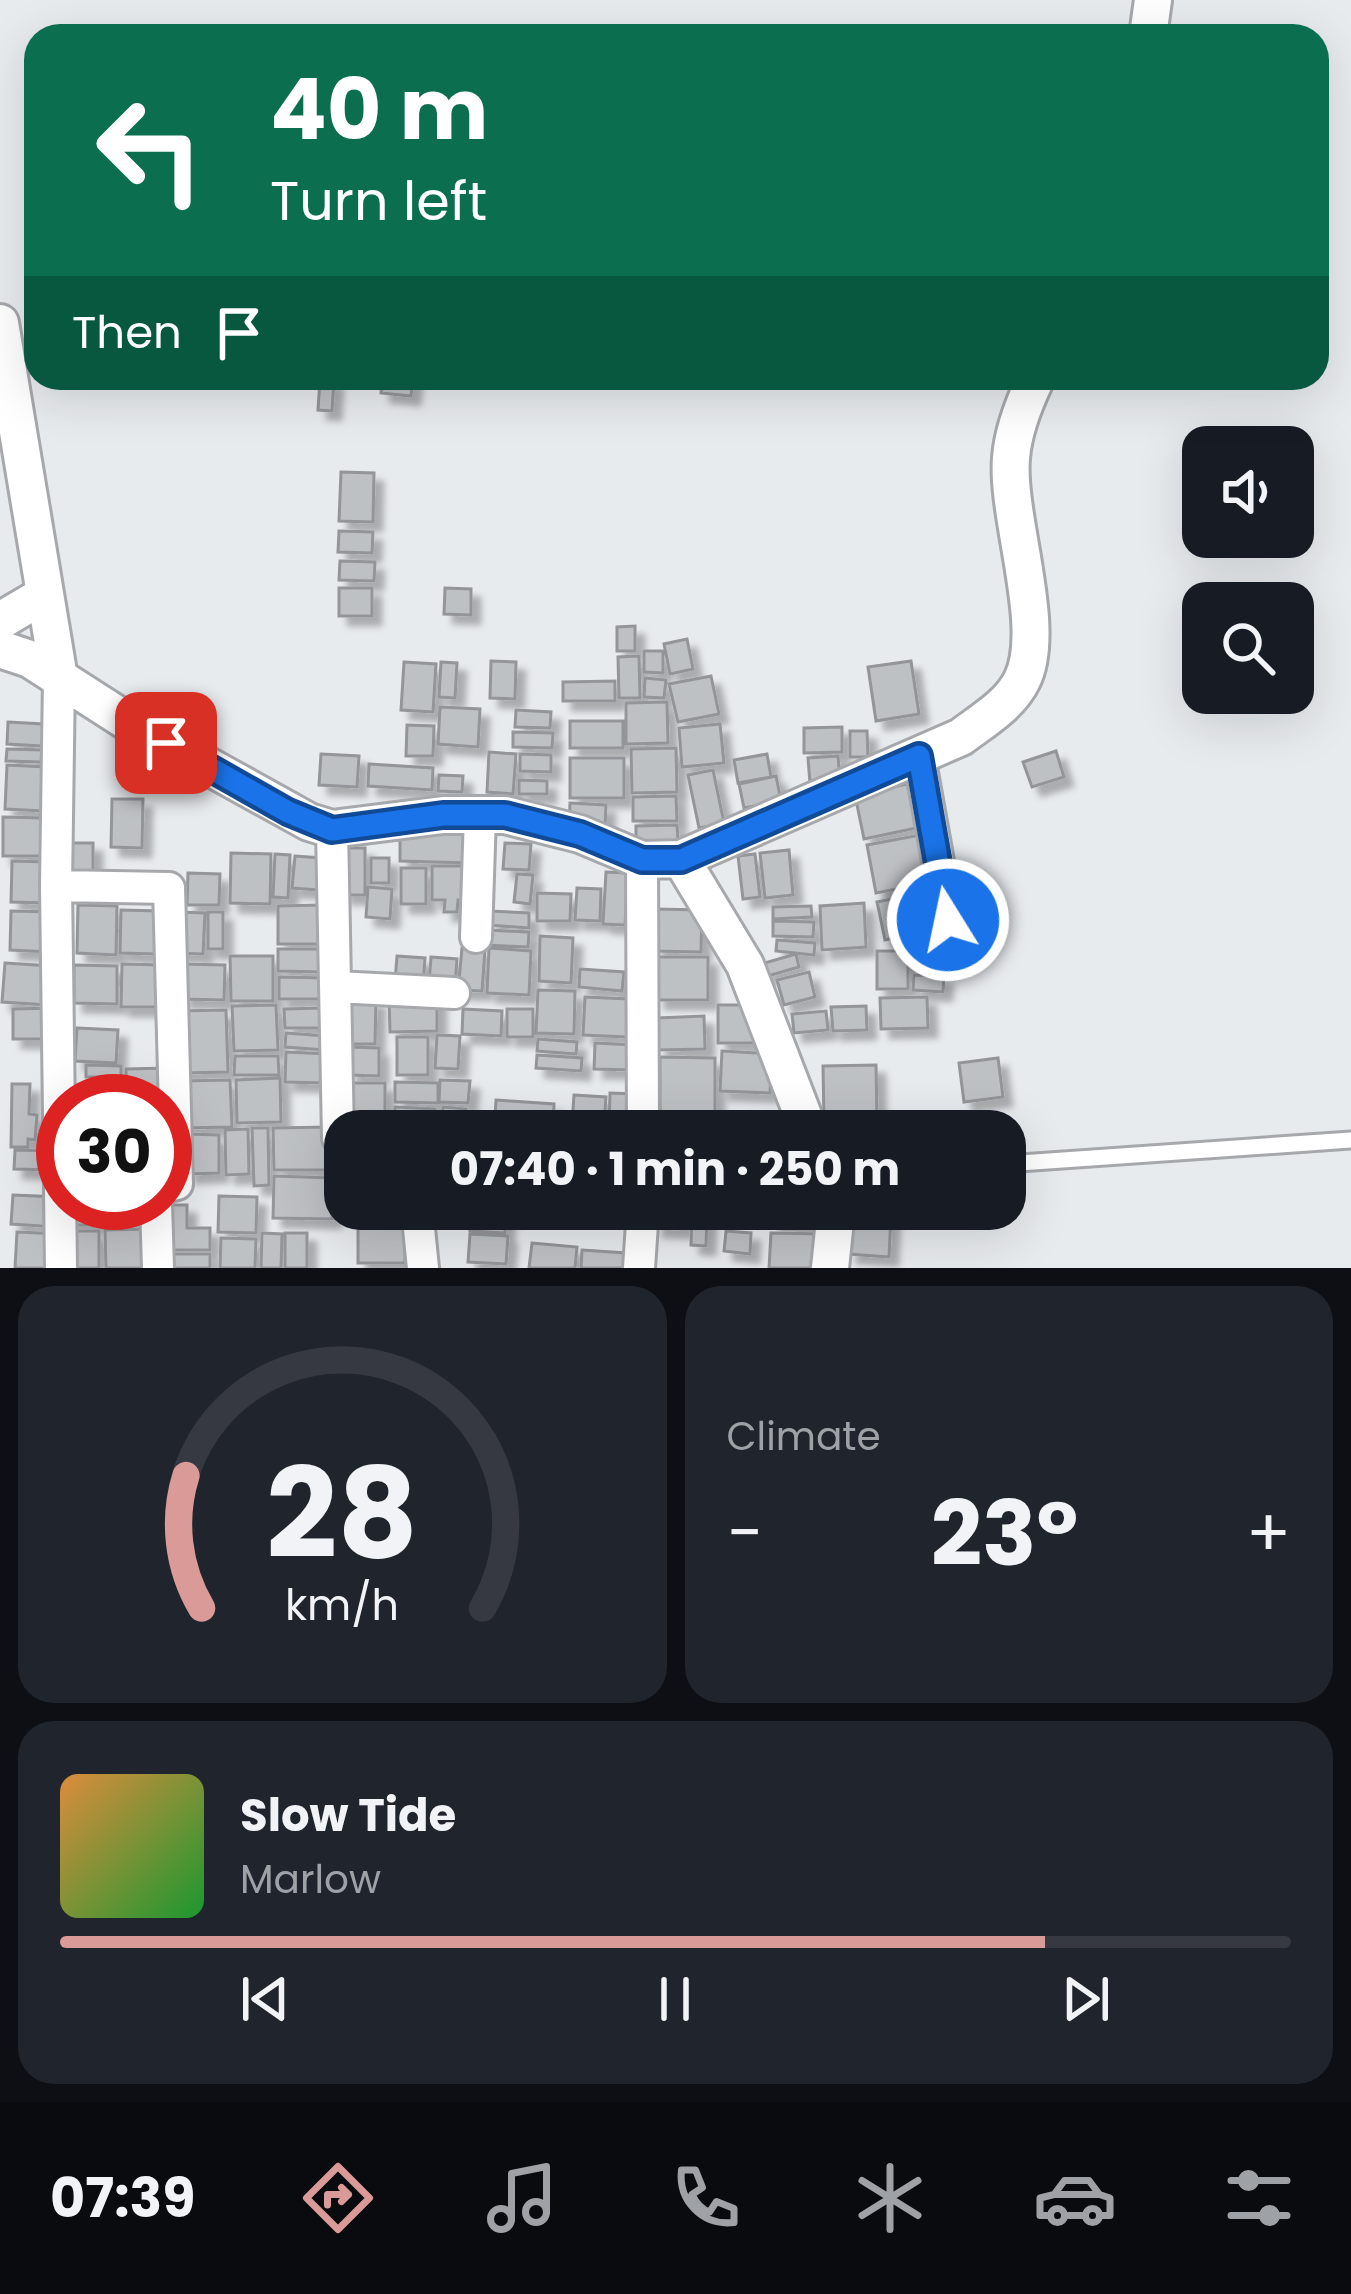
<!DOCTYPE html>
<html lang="en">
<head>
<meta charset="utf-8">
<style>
  body { margin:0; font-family:Poppins,sans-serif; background:#20242c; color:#f1f3f6; height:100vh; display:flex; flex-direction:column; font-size:45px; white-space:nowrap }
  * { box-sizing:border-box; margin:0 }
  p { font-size:39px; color:#9ea1a6 }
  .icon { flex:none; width:66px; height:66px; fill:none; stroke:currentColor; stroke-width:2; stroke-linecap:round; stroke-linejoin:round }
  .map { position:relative; height:1268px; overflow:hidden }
  .sheet { display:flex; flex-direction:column; gap:18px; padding:18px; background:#0d0f14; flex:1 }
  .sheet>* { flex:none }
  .guide { position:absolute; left:24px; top:24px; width:1305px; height:366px; border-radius:36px; box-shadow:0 12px 48px #0002; background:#0b6e4f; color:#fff; overflow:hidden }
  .fabs { position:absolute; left:1182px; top:426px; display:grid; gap:24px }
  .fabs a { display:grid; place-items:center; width:132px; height:132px; border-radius:24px; background:#171b24; box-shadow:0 12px 48px #0002; font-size:60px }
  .speed { position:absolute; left:36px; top:1074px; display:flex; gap:24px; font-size:60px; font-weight:700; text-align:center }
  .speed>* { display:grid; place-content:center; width:156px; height:156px; border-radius:50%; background:#171b24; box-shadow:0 12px 48px #0002; line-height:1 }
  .speed .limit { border:18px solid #d22; background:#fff; color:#111 }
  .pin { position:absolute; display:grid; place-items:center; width:102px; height:102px; color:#fff; margin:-51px; border-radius:24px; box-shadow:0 6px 18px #0006 }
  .me { position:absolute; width:132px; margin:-66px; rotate:350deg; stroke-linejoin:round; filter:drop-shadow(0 0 9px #0008) }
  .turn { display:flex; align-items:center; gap:42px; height:252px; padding:0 48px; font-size:54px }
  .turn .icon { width:156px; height:156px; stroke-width:2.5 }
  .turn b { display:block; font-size:84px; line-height:102px }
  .then { display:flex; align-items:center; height:114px; padding:0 48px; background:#0003; gap:24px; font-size:45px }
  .big { font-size:90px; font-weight:700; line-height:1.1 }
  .sheet .widget { flex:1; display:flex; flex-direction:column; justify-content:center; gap:18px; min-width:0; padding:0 42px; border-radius:36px; background:#20242c }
  .sheet .dial { align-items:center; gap:0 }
  .dial svg { height:312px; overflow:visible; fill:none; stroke:#363941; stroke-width:7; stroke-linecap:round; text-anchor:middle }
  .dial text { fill:#f1f3f6; stroke:none }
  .song { display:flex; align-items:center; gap:36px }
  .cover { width:144px; height:144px; border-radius:18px; background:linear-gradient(135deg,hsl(30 70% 55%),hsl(130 70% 35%)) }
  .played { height:12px; border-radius:6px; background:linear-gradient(90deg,#da9b98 80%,#363941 80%) }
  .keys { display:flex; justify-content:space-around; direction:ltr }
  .heat { display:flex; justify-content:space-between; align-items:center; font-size:66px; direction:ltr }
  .sheet .tiles { flex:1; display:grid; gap:18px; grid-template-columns:1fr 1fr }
  .widget:last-child { grid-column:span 2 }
  .trip { position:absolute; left:324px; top:1110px; width:702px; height:120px; border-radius:36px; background:#171b24; box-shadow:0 12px 48px #0002; font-weight:700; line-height:120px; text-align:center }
  .tabs { display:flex; height:192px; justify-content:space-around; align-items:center; background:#090b0e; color:#9ea1a6 }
  .tabs .icon { width:84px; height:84px }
  .tabs .selected { color:#da9b98 }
  .tabs b { font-size:54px; color:#f1f3f6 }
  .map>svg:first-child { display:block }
</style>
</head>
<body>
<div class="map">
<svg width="1351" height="1268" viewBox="0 0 1351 1268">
  <defs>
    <filter id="shadow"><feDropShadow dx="9" dy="9" stdDeviation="3" flood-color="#0004"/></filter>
  </defs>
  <rect width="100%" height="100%" fill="#e8ebee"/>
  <!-- building -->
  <path fill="#bec1c4" stroke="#939599" stroke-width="3" filter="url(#shadow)" d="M383,378h30l-2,18 -30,-3z
    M320,379l14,1 -2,31 -14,-1z
    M341,472l33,1 -1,49 -34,-1z
    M339,531l34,1 -1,21 -34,-1z
    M340,561l35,1 -1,19 -35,-1z
    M339,588h33v28h-33z
    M445,588l26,1v26l-27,-1z
    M635,626v25h-18v-24z
    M687,639l6,30 -23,5 -6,-30z
    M644,651h19v22l-19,-1z
    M639,656l1,42h-21l-1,-41z
    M491,661l25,1 -1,37 -25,-1z
    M911,661l8,53 -43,7 -8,-54z
    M404,662l32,2 -3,48 -32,-2z
    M441,662l16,1 -2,35 -16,-1z
    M711,676l8,38 -41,8 -9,-38z
    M645,678l21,2 -2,18 -20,-1z
    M615,681v20h-52v-19z
    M667,702l1,41 -42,1v-41z
    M440,707l40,2 -2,38 -40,-3z
    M516,710l35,2 -1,16 -35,-1z
    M570,721h53v27h-53z
    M8,722l35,2 -1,22 -35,-2z
    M720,724l4,39 -42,4 -3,-39z
    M407,725l27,1 -1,30h-27z
    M842,727v25l-38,1v-25z
    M850,731h17l1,26h-18z
    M513,732l40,1 -1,15 -39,-1z
    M676,748l1,44 -45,1 -1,-44z
    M7,749l35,1 -1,12 -35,-1z
    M1056,751l8,26 -32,10 -9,-25z
    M489,752l27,2 -3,40 -26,-2z
    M321,754l38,2 -2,31 -38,-2z
    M520,754l31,1v17l-31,-1z
    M767,754l4,23 -33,6 -4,-23z
    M838,756l2,24 -30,3 -2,-25z
    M570,758h54v40h-54z
    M369,764l64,4 -1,22 -64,-4z
    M7,765l39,2 -2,44 -39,-2z
    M713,770l11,53 -25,5 -11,-53z
    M439,775l24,1 -1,16 -24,-1z
    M776,776l5,25 -37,7 -5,-24z
    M519,780l28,1v13h-28z
    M912,783l9,44 -57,12 -9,-44z
    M676,796l1,25h-44v-24z
    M112,799h31l-1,49 -31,-1z
    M570,803l36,2 -1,22 -36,-2z
    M3,817l40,1v38h-40z
    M677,825l1,16h-42v-15z
    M400,826l70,2v35l-70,-2z
    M920,835l8,48 -52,10 -9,-48z
    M67,843h26v29h-27z
    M505,843l26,1 -2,26 -26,-1z
    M342,848h23v47h-23z
    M789,850l4,45 -28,3 -5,-45z
    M231,853l40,1 -1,50 -40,-1z
    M275,854l15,1 -2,43 -15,-1z
    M755,854l5,43 -17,2 -5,-43z
    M295,856l26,2 -2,32 -27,-2z
    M371,858h18v25h-18z
    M12,861l35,1 -1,41 -35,-1z
    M432,866h40l1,34h-15l-1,12h-13l1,-12h-13z
    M401,868h25v36h-25z
    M606,872l22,1 -3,52 -22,-1z
    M188,873l32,1 -1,31h-32z
    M517,874l16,1 -3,29 -16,-2z
    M368,887l24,2 -2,30 -24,-2z
    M577,888l24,1 -1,32 -25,-1z
    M537,893l34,1 -1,27h-33z
    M920,893l8,38 -43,9 -8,-38z
    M864,903l2,44 -44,3 -2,-44z
    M78,905l39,1 -1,49 -39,-2z
    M322,905v39h-44v-38z
    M811,906l1,11 -39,2v-12z
    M655,909l47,1 -1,42 -47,-1z
    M121,910l39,1 -1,43 -39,-1z
    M11,911l41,1 -2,40 -40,-2z
    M489,911l40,2v15l-41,-3z
    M178,912l27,1 -2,41 -27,-1z
    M208,912h15v37h-15z
    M773,921l41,1 -1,15 -40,-1z
    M486,930l43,2 -1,15 -43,-2z
    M540,936l33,2 -2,45 -32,-2z
    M777,940l38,3 -1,12 -38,-4z
    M462,948l23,2 -3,41 -24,-1z
    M489,948l42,3 -2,44 -42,-2z
    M278,949h47v23l-47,-1z
    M877,951h31v38h-31z
    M796,954l3,13 -35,10 -3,-13z
    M230,956h43v45h-42z
    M397,956l28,2 -2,26 -28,-2z
    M431,957l26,2 -2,27 -26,-2z
    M656,957h52v43h-52z
    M5,963l46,3 -3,39 -46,-3z
    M122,964l40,1v42h-41z
    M182,964l43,1 -1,35 -43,-1z
    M74,965l43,1v38l-43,-1z
    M580,969l44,3 -2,19 -43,-4z
    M809,972l6,25 -31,8 -7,-25z
    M914,975l30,1 -1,16 -30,-2z
    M279,977l47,1v21h-47z
    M538,990l37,1 -1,43 -38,-1z
    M437,997v34l-47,1 -1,-34z
    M585,997l44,2 -2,38 -44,-2z
    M927,997l1,31 -47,1 -1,-31z
    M346,999h30l-1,45h-30z
    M276,1005l2,45 -44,1 -2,-45z
    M718,1005h43v38h-43z
    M866,1006l1,24 -34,1 -2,-24z
    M57,1008v31h-44v-30z
    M324,1008l1,20h-40l-1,-19z
    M463,1009l39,2 -1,25 -39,-2z
    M507,1009h26v28h-26z
    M226,1010l2,62 -50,1 -1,-62z
    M826,1011l2,19 -34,3 -2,-19z
    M704,1016l1,33 -47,1 -1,-32z
    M77,1028l41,2 -2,33 -41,-2z
    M286,1033l39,3v14l-40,-3z
    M437,1035l23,1 -2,33 -23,-1z
    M397,1037h31v38h-31z
    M538,1039l39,3 -1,12 -39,-3z
    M595,1043l40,2v25l-41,-1z
    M349,1047l30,1v28l-31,-1z
    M722,1051l50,3 -2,39 -50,-2z
    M286,1052l42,2 -1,29 -42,-1z
    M537,1055l45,3 -1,13 -45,-3z
    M235,1056h43l1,19h-45z
    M660,1057l55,1v69l-55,-1z
    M998,1058l5,39 -39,5 -5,-39z
    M86,1065l35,1v11h-35z
    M876,1065l1,55 -53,1 -1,-55z
    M167,1068l-2,33h-38l-1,-32z
    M280,1078l1,44 -44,1 -1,-43z
    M230,1080l2,47 -50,1 -1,-47z
    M440,1080l30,1 -2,22 -29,-1z
    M395,1082l43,1v20l-43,-1z
    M349,1083h36v44h-36z
    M12,1084h18l-1,30 8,1 -2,25 -7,-1v8h-17z
    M610,1093l25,1 -1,31 -25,-1z
    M574,1095l32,2 -2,28 -32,-2z
    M496,1100l58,4 -1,27h-59z
    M395,1107l40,2 -1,22h-40z
    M443,1107l23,2 -1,22h-24z
    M330,1127l1,43h-57l-1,-42z
    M252,1128h16l1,57 -15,1z
    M248,1129l1,45 -23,1 -1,-45z
    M186,1134l33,1v38l-33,1z
    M15,1150l40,1 -1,19 -40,-1z
    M274,1176l59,2 -1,41 -59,-1z
    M13,1195l45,2 -1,30 -46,-3z
    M219,1196l38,1 -1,36 -38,-1z
    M67,1203h33l-1,22h-32z
    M106,1203h42v22l-42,-1z
    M164,1205h23v23h23v22h-46z
    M655,1209l30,1 -1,19 -30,-1z
    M772,1209l47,2 -1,17 -47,-2z
    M692,1211l15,1 -1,34 -15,-1z
    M850,1212l41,2 -2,43 -41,-3z
    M471,1213l35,2 -1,18 -35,-2z
    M358,1219h47v44h-47z
    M148,1229l1,39h-43l-1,-38z
    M67,1231h32v37h-32z
    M726,1231l25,2 -1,21 -26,-3z
    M17,1232l43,2 -2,34h-43z
    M262,1233l20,1 -1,34h-20z
    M285,1233h22v35h-22z
    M771,1233l51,1 -1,34h-52z
    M470,1234l38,2 -2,28 -38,-2z
    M221,1238l35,1 -1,29h-35z
    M532,1243l45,4 -2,21h-46z
    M582,1250l44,3 -1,15h-44z
    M165,1254h45v14h-45z"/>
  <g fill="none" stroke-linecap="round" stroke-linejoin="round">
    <!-- service casing -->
    <g stroke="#a6a8ab" stroke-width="21">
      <path id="service" d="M1005,1164l346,-24"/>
    </g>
    <!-- minor casing -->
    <g stroke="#a6a8ab" stroke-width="36">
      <path id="minor" d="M59,678l-3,208 5,382
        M919,756l37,205
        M332,829l6,309h7
        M642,860l1,271
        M56,886l113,2 8,296 -12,3
        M476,937l4,-122
        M336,987l118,6
        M156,1203l2,65
        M417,1209l6,59
        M639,1268l4,-59"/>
    </g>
    <!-- tertiary casing -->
    <g stroke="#a6a8ab" stroke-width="42">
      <path id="tertiary" d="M1148,36l5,-36
        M0,323l59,355
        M0,621l44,-26
        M0,649l30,10 95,61 184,102 23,7 111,-14h62l75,19 62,26 39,-1 280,-122c21,-16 49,-32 61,-57 26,-52 -16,-163 -11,-222 2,-28 13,-55 25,-80
        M681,859l64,106 64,166
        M830,1209l4,21 -4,38"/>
    </g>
    <!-- service -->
    <use href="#service" stroke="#fff" stroke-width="15"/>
    <!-- minor -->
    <use href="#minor" stroke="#fff" stroke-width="30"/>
    <!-- tertiary -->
    <use href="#tertiary" stroke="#fff" stroke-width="36"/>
  </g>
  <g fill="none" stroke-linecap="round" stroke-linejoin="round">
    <!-- route casing -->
    <g stroke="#114b97" stroke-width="30">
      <path id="route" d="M166,743l122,69 44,18 111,-15h62l75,19 62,26h39l238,-104 29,164"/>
    </g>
    <!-- route -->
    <use href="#route" stroke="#1a73e8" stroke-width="21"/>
  </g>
</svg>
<div class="fabs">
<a><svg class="icon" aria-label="sound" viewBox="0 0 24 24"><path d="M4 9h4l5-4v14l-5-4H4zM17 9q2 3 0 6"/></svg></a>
<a><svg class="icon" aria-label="search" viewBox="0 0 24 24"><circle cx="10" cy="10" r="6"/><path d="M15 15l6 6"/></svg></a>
</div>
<div class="speed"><div class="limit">30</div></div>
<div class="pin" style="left:166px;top:743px;background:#d93025"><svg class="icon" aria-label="arrive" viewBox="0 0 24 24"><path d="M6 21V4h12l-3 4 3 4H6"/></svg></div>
<svg class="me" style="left:948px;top:920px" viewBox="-20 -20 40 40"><circle r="17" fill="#1a73e8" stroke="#fff" stroke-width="3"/><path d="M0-11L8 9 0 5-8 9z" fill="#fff"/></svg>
<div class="trip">07:40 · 1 min · 250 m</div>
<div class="guide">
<div class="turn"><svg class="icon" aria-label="left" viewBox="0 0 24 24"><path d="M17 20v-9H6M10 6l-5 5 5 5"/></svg><div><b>40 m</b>Turn left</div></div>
<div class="then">Then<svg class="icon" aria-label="arrive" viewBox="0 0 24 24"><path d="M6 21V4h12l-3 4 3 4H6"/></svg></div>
</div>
</div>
<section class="sheet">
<div class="tiles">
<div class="widget dial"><svg viewBox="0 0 100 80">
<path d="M14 69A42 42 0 1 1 86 69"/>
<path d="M14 69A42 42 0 0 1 10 35" stroke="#da9b98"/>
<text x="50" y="56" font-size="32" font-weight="700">28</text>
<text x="50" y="72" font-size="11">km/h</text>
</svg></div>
<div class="widget"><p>Climate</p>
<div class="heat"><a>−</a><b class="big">23°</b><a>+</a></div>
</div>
<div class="widget">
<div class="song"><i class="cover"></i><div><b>Slow Tide</b><p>Marlow</p></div></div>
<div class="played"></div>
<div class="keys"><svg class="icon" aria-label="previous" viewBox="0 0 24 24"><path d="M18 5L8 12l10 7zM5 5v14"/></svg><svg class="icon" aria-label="pause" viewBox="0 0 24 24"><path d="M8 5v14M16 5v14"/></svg><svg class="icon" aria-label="next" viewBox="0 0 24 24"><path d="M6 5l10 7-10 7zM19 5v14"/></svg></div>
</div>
</div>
</section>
<nav class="tabs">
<b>07:39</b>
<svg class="icon selected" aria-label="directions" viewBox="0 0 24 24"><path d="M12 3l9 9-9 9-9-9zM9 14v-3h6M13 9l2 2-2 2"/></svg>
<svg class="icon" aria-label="music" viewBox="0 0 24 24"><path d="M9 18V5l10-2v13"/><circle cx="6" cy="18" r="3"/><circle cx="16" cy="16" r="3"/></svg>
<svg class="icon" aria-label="phone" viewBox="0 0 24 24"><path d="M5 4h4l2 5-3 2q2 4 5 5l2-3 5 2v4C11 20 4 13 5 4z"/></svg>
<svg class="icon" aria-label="climate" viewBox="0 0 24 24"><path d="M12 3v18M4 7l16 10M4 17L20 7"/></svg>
<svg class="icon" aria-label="car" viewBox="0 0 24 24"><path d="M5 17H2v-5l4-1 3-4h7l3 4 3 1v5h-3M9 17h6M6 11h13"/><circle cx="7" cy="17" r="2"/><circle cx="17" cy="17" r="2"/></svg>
<svg class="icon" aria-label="filters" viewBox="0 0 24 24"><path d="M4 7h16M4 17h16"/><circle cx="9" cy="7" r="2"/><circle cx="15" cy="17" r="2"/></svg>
</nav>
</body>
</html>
